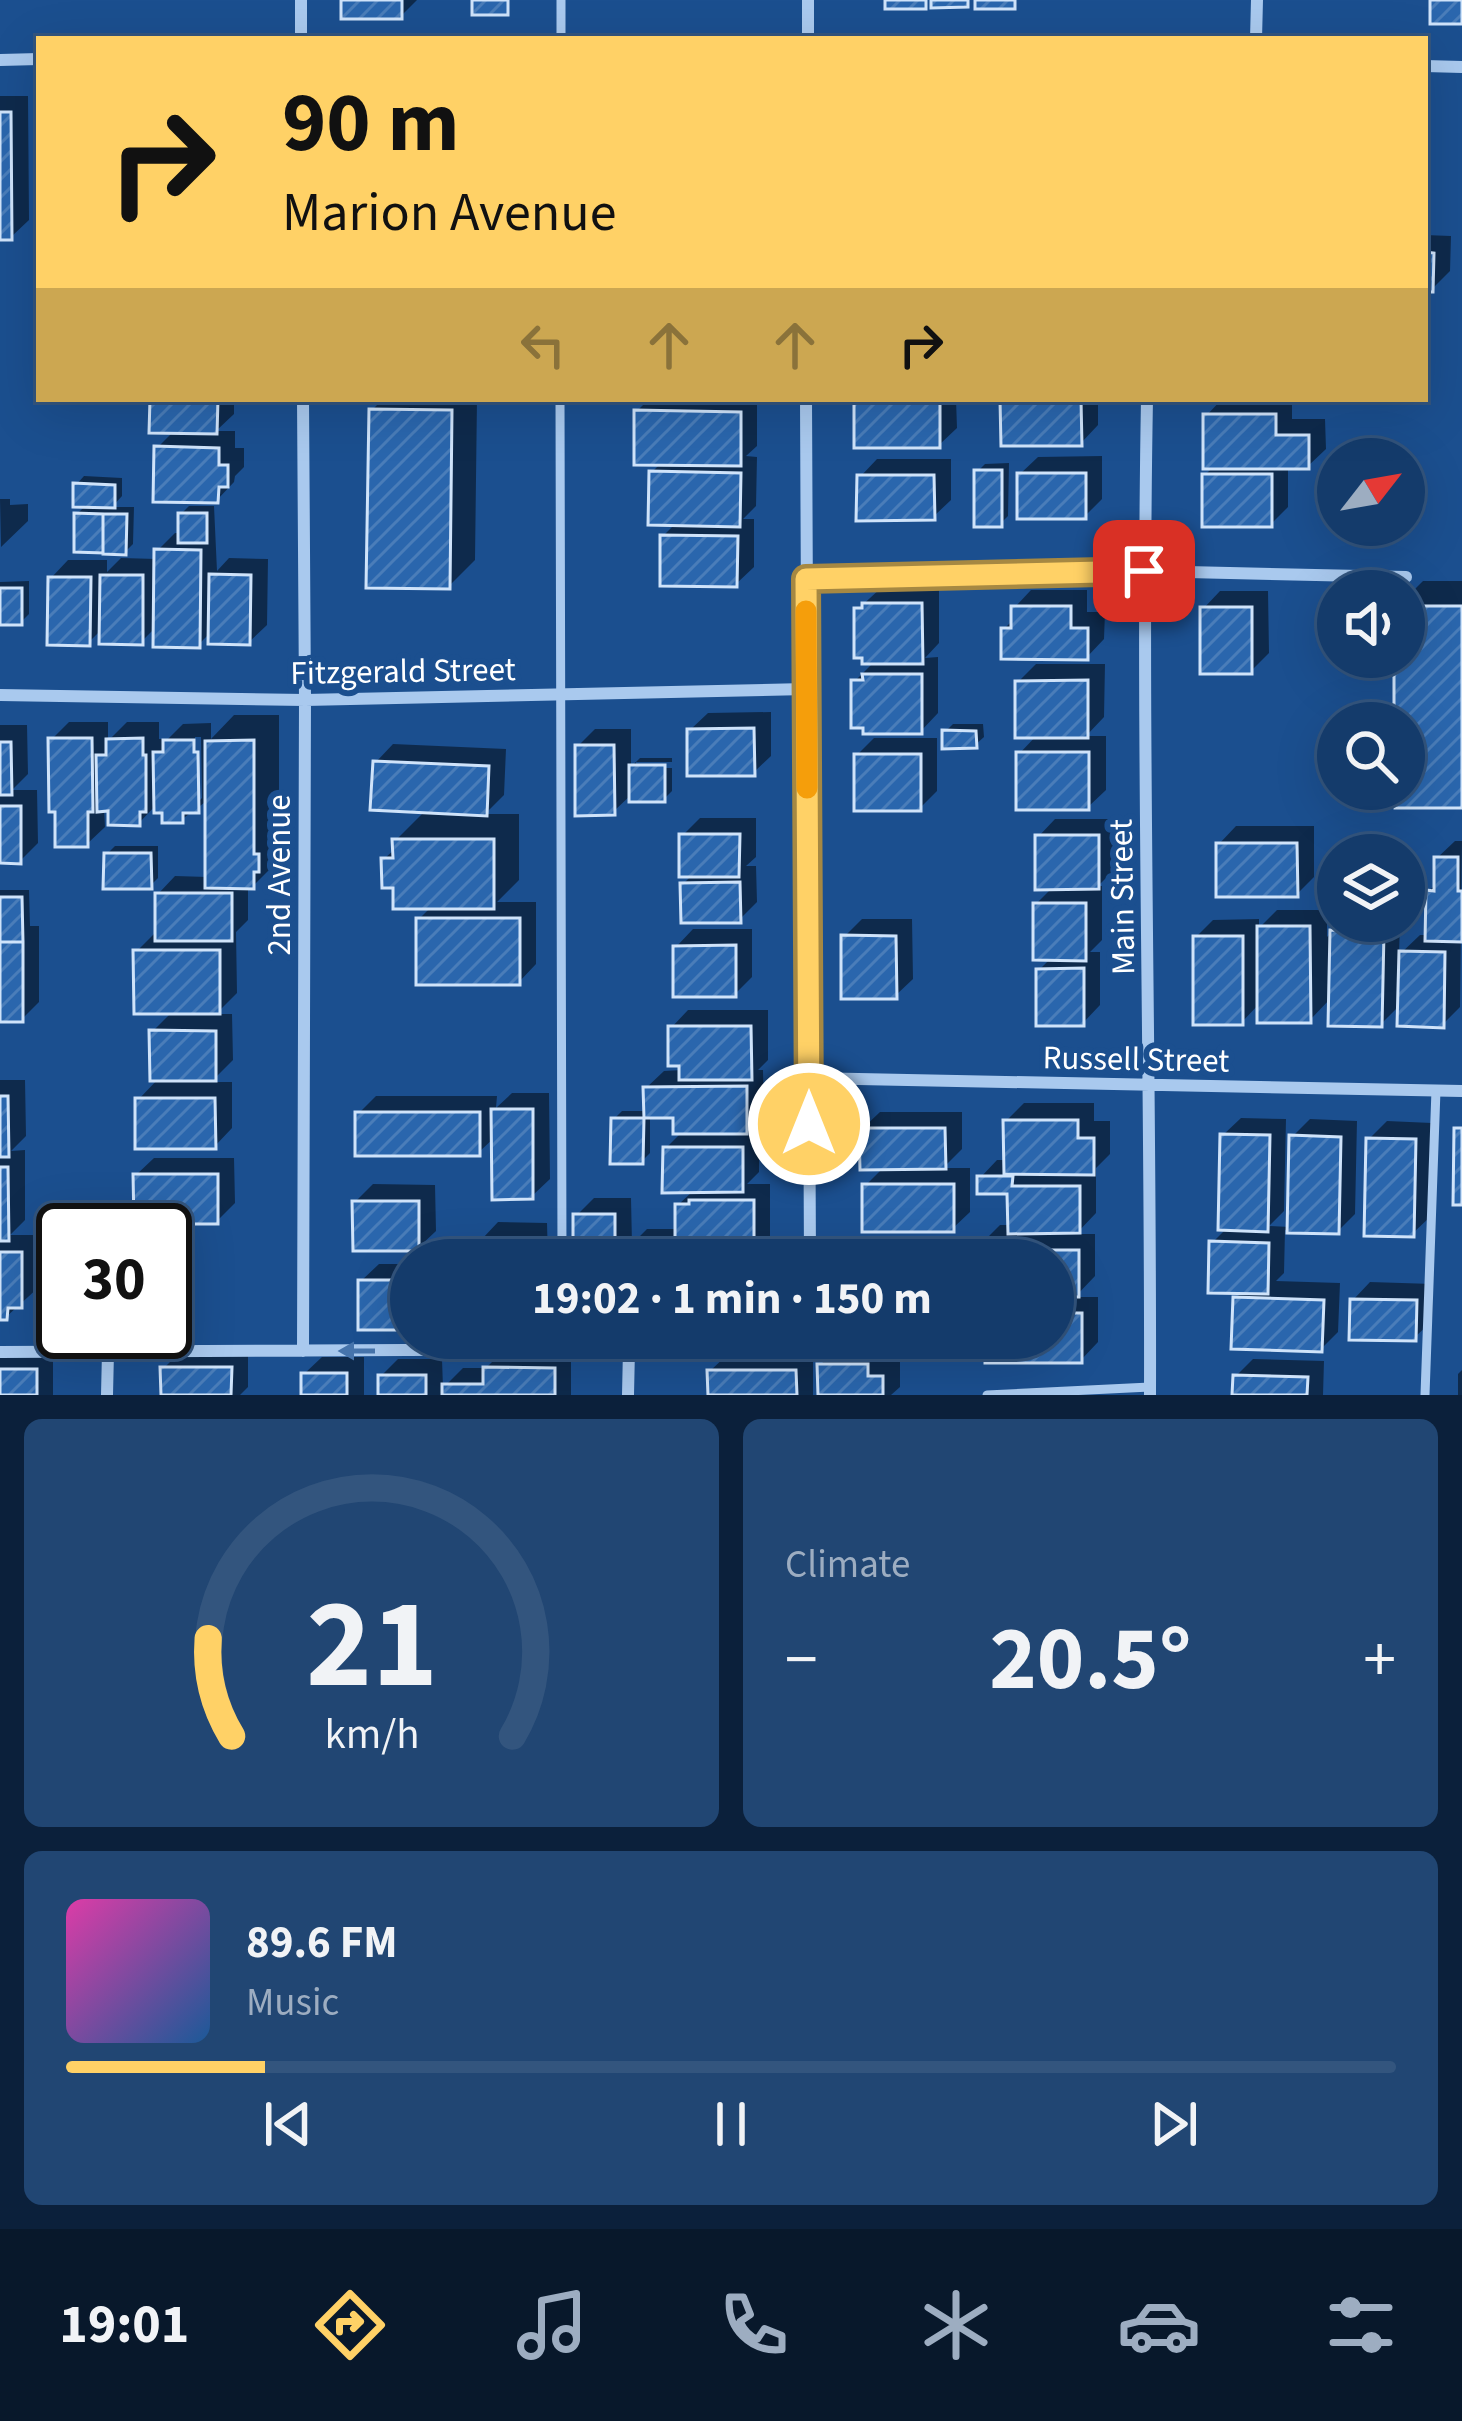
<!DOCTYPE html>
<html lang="en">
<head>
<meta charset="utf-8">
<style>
  body { margin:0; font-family:"Source Sans 3",sans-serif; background:#214673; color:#f1f3f6; height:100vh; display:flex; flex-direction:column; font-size:45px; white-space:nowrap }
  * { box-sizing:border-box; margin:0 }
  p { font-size:39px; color:#9dadc1 }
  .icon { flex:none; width:66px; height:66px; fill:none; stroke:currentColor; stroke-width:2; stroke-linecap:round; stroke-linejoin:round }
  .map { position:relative; height:1395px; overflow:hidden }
  .sheet { display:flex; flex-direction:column; gap:24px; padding:24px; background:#0b203b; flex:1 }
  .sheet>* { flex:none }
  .hud { position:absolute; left:36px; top:36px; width:1392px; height:366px; border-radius:0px; box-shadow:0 12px 48px #0002,0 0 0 3px #33557e; background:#ffd166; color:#111; overflow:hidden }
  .needle { width:78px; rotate:59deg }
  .fabs { position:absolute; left:1317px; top:438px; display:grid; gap:24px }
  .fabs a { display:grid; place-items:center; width:108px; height:108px; border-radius:50%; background:#143b6b; box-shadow:0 12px 48px #0002,0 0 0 3px #33557e; font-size:60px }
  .speed { position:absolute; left:36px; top:1203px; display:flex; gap:24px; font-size:60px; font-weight:700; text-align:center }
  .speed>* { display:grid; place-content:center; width:156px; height:156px; border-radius:50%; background:#143b6b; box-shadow:0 12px 48px #0002,0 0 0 3px #33557e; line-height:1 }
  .speed .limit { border:6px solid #111; border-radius:18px; background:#fff; color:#111 }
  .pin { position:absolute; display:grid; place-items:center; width:102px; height:102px; color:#fff; margin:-51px; border-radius:24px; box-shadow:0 6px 18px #0006 }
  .me { position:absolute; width:132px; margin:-66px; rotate:0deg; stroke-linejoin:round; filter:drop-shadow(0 0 9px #0008) }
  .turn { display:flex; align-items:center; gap:42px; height:252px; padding:0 48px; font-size:54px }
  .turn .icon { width:156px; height:156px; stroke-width:2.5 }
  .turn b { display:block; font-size:84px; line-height:102px }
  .lanes { display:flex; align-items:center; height:114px; padding:0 48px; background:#0003; justify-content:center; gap:60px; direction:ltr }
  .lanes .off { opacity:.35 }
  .big { font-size:90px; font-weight:700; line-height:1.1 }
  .sheet .card { flex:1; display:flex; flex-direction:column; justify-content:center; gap:18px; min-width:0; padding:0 42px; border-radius:18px; background:#214673 }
  .sheet .dial { align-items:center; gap:0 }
  .dial svg { height:312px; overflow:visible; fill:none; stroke:#33557e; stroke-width:7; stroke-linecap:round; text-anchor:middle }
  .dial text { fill:#f1f3f6; stroke:none }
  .song { display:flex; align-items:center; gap:36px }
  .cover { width:144px; height:144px; border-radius:18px; background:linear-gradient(135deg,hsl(320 70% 55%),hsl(210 70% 35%)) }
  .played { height:12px; border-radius:6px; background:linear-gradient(90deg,#ffd166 15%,#33557e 15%) }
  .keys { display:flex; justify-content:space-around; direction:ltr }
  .heat { display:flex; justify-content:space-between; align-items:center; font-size:66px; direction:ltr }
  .sheet .tiles { flex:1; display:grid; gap:24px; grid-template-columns:1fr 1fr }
  .card:last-child { grid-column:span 2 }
  .trip { position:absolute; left:390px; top:1239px; width:684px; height:120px; border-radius:60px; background:#143b6b; box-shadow:0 12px 48px #0002,0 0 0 3px #33557e; font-weight:700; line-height:120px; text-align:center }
  .tabs { display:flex; height:192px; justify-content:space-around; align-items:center; background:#08182b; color:#9dadc1 }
  .tabs .icon { width:84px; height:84px }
  .tabs .selected { color:#ffd166 }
  .tabs b { font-size:54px; color:#f1f3f6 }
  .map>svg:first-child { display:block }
</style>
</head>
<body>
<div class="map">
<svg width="1462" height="1395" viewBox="0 0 1462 1395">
  <defs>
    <pattern id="building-hatch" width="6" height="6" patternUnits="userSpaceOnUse" patternTransform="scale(3)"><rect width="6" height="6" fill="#2a66ad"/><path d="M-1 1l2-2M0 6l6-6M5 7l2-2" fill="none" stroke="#4a7db9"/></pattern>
  </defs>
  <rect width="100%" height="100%" fill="#1b4f8f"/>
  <!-- shadow -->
  <path fill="#0007" fill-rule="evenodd" d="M344,0h73l-16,16z
    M0,96h28l1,124 -18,17h-11z
    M1425,235l26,1 -1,35 -18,18h-7z
    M153,399h81v15l-18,17h19v17h9v19l-9,9 -1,6 -17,18 -60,-52 17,-17z
    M383,399h94l-2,161 -26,26 -77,-176z
    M649,399h108v47l-11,10 11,1 -1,49 -13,13h11v48l-18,17 -73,-48 14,-14 -25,-50 10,-10 -25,-51z
    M858,399h98l1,29 -18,17z
    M1005,399h93v26l-17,18 -78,-42z
    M1222,399h70v20h33l1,30 -18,17h-20v41l-17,17 -66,-49 9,-9 -8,-50z
    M1102,456v43l-17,17 -65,-42 18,-17z
    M877,459h74v41l-18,17 -73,-40z
    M1009,463l-1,53 -8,8 -23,-52 8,-8z
    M84,476l38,2v18l-10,11h22l-1,37 -8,8 -48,-38 10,-10 -11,-19z
    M0,499h10v6l18,-1v17l-27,26z
    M189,506h25l3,65 12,-13 39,1 -1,66 -18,17 -38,-10 -13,13 -42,-18 -15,15 -39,-13 -14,14 -37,-65 17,-18h39v12l14,-14 36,1v-8l18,-18h6v-19z
    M29,581v33l-8,8h-21v-40z
    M1423,581h39v224l-64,-16h6v-66h-7v-66h7v-57z
    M939,586v57l-14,15 13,-1v56l-17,18 -67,-49 21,-21 -18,-51 25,-23z
    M1031,590h56v22h18l-1,27 -17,18 -83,-28 10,-10v-11z
    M1220,591h48l1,62 -18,18 -48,-62z
    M1036,664h69l-1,53 -18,19h20v54l-18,17 -69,-53 18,-19 -19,-53z
    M771,712v44l-18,17 -63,-43 18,-17z
    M234,715h45v113l5,1v13l-5,5 1,12 -27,27h-5v34l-12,12 1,61 -21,21h16l1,46 -22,22h21v46l-17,18 -77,-46 21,-22 -7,-46 21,-21 -37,-59 18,-18h4v-40l17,-18 33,1v-77l-27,20 -24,-16 -18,19 -28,-15h-7l1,19 -18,17 -36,-104 18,-18h39v19l19,-19h32v17h3v6l21,-21 28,-1v16zM195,737h6l1,61 -6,6z
    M953,724h30l1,13 -9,8 -30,-13z
    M0,725h27l1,49 -16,16h25l1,53 -18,18 -20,-1z
    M595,729h36v38l5,-5v6h36v23l-8,8 -32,-5 -19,18 -35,-66z
    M874,738h63v53l-17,17 -63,-53z
    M393,744l113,5 -2,46 -19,19h34v66l-22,22h39v62l-17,18 -100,-63 13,-13 -36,-21 -12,-26 12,-11 -1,-7 31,-31 -50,-48z
    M640,758h32v4h-36z
    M700,818h56v39l-10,9h10l1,36 -18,18 -56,-36 10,-10 -11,-38z
    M1055,819h60v50l-17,17h4v54l-12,12h10v53l-17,18 -44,-53 13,-13 -16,-53 18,-18 -16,-49z
    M1236,826h78v51l-17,17 -78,-50z
    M1378,840h14v15h-22v-7z
    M1455,841h7l-2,166 -18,18 -41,-21 -20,20 -50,-26 -21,22 -50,-17 -18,19 -46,-85 17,-17 46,-1v9l18,-18h50v27l16,-16h57l-1,34 21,-20h8l1,-44 8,-8v-25z
    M115,846h43v32l-8,8 -43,-32z
    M0,890h29l1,36h9v76l-17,17h-22z
    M862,919h50l1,60 -18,17 -51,-59z
    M693,929h59v48l-17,17 -59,-47z
    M688,1010h80v50l-10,10h5l1,44 -18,17h13v41l-12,12h23v52l-17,18 -68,-12v18h-109v-44l18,-18h37l1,46 15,-15h31v-24l16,-15 -28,-42 17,-17 -7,-16h-26v38l-8,8 -28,-42 8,-8h25l-1,-23 18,-17 18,-1 -11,-42zM643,1242h40v6h-40z
    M0,1080h25l1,56 -15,15 14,-1v70l-15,15h28l1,52 -33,30h-6z
    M512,1093h37l1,86 -18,17 -37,-59 -17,16 -120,-39 18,-18h121l-1,12z
    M1024,1103h70v18h16v33l-14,14v45l-20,21h19v42l-20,21h23v45l-17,18 -93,-22h65v-78h-37l-33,-18 17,-17h11l-1,-34 -30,-13 17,-18h10l-1,-39z
    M880,1112h82v37l-19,19h27v44l-18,17 -87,-43 19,-19 -22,-38z
    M1241,1118l45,1 -2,92 -15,15 21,1 2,-90 18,-18 47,2 -2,93 -17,17 -53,-1 -1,43 -8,8 64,2 -2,49 -17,17 -85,-51 8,-8 -32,-47 16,-16 -5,-92z
    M1387,1121l45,2 -2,94 -18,17 -43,-95z
    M154,1158h80l1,45 -18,18h-33l1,77 -18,18h-2v-86h-38l10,-10 -1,-45z
    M373,1184l62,1 1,46 -18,17 -63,-46z
    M498,1222l49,1 1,37h-106v-13l8,-8h32z
    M881,1237h83v23h-100v-6z
    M379,1264h32v63l-50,-46z
    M1370,1282l63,2 -1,37 -18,17 -61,-38z
    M863,1338h78v1l-17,18h-24v30l-9,8h-70l-1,-30 18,-17h25z
    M181,1351h67v36l-8,8h-76l-1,-26z
    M503,1351h68v44h-190v-19l17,-17h44l1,29 20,-20h23z
    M53,1352v43h-53v-42z
    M728,1354h85v41h-102l-1,-24z
    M322,1357h42v38h-60v-21z
    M1253,1359l71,2 -1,34h-88l1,-19z
    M1462,1370v25h-4v-21z"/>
  <!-- building -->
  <path fill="url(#building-hatch)" stroke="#cfe3fa" stroke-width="3" d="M341,0h61v19h-61z
    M472,0h36v15h-36z
    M885,0h41v9h-41z
    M931,0h37v7l-37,1z
    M975,0h40v9h-40z
    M1430,0h32v24h-32z
    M0,112h11l1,128h-12z
    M1425,252l9,1 -1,39h-8z
    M150,399h68l-1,35 -68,-1z
    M854,399h86v49h-86z
    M1000,400h81l1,46h-81z
    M369,409l83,1 -2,179 -84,-1z
    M634,410l107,2v54l-107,-1z
    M1203,414h73v21h33v34h-106z
    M154,446l65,2v17h9v22h-9l-1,16 -65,-1z
    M974,470h28v57h-28z
    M649,471l92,2 -1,54 -92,-2z
    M1017,473h69v46h-69z
    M1202,474h70v53h-70z
    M857,475h77l1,45 -79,1z
    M73,483l42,2v23l-42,-1z
    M74,513l29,1v39l-29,-1z
    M178,513h29v30h-29z
    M103,514h24l-1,41 -23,-1z
    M660,535l78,1 -1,51 -77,-1z
    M154,549l47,1 -1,98 -47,-1z
    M209,574l42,1 -1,70 -42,-1z
    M100,575h43v70l-44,-1z
    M48,577h43l-1,69 -43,-1z
    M0,588h22v37h-22z
    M862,603h60l1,61h-61v-6h-8v-50h8z
    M1011,606h60v22h17v32l-87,-1v-31h10z
    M1404,606h58v202h-67v-19h9v-66h-10v-66h10z
    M1200,607h52v67h-52z
    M862,674h60v60h-59v-6h-12v-48h12z
    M1088,680v58h-73v-57z
    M754,728l1,48h-68v-47z
    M942,730l34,1 1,17 -35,1z
    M48,738h44l1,74h-5v35h-33v-35h-6z
    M143,738v17h3v57h-6v14l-32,-1v-14l-11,1 -1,-57h10v-16z
    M163,740h31v12h4l1,61h-16v10h-21v-10h-8l-1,-61h10z
    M254,740v114h5v18h-5v17l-49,-1v-147z
    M0,742h11l1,53h-12z
    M575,745h39l1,70 -40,1z
    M1016,752h73v58h-73z
    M854,754h67v57h-67z
    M373,761l116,5 -2,50 -117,-6z
    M629,765h36v37h-36z
    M0,806h21v58l-21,-1z
    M679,834h61l-1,43h-60z
    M1035,835h64v54l-64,1z
    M392,839h102v70h-101v-21h-11l-1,-30h12z
    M1216,843h81l1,54h-82z
    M104,853h47l1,36h-49z
    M1434,857h24v34h4v51l-37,-1 1,-51 8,1z
    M740,882l1,41h-60l-1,-40z
    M155,893h77v48h-77z
    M0,897h22l1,45h-23z
    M1033,903h53v58l-53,-1z
    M416,918h104v67h-104z
    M1257,926h53l1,97h-54z
    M1330,930l54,2 -2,95 -54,-1z
    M841,935l55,1 1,63h-56z
    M1193,936h50v89h-50z
    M0,942h23v80h-23z
    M736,945v52h-63v-51z
    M133,950h87v64h-86z
    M1399,951l46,1 -1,76 -47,-2z
    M1084,968v58h-48v-57z
    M668,1026h83l1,54h-73v-14h-11z
    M149,1030l67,1v50h-66z
    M747,1086v48h-74v-16h-29l-1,-31z
    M0,1096h8l1,61h-9z
    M135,1098h80l1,51h-81z
    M491,1109h42v90l-41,1z
    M355,1112h125v44h-125z
    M611,1118h33l-1,46h-33z
    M1003,1120h75v18h16v37l-90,-1z
    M859,1128h86l1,41 -86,1z
    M1454,1128h8v77h-9z
    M1220,1134l50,1 -2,97 -50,-2z
    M1289,1135l52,2 -2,97 -52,-1z
    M1366,1138l50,1 -2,98 -50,-1z
    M663,1147h80v45l-81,1z
    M0,1167h8l1,74h-9z
    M133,1174h85v50h-84z
    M977,1176h36l-1,10h68v47l-72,1 -1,-40h-30z
    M862,1184h92v48h-92z
    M689,1200h65v57h-65v-12h-14v-41h14z
    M352,1201h67v50h-66z
    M573,1214h42v46h-42z
    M165,1235h2l2,84h-4z
    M478,1239h53v21h-53z
    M1014,1240v10h65v47h-26v-37h-73v-19z
    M1209,1241l60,2 -1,51 -60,-1z
    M47,1245h16v77h-15z
    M627,1245h41v15h-41z
    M439,1246h34v14h-34z
    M0,1252h22v56h-14l-1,12h-7z
    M861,1253h87v7h-87z
    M358,1280h53v50h-53z
    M1233,1297l91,3 -2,52 -91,-3z
    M1350,1299l67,1 -1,41 -67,-1z
    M1053,1313h29v50h-97v-25h68z
    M860,1338h65v22h-52v-10h-13z
    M817,1364h51v12h15v19h-65z
    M160,1367h72l-1,28h-70z
    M483,1367l72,1v27h-113v-11h41z
    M0,1369h37v26h-37z
    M707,1370h89l1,25h-89z
    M301,1373h46v22h-46z
    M378,1375h48v20h-48z
    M1233,1375l75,2 -1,18h-75z"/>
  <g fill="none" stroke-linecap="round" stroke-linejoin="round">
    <!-- lane -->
    <path stroke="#a9c9ee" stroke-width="9" d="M561,39v-39
      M560,399l2,861
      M987,1395l163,-8
      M1425,1395l11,-305"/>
    <!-- street -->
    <path stroke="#a9c9ee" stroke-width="12" d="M301,0v39
      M808,39v-39
      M1256,39l1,-39
      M0,60l39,-1
      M1425,66l37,1
      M806,399l4,861
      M1147,399c-6,332 4,664 3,996
      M805,579l339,-8 262,6
      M0,695l305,5 501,-11
      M809,1078l653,13
      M303,1351l2,-651 -2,-301
      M0,1352l629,-3 181,3v-14
      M107,1395l1,-43
      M628,1395l1,-46"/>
  </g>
  <!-- one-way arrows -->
  <defs><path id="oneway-solid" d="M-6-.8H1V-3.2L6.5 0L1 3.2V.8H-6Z" transform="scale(3)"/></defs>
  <use fill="#4674ac" href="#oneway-solid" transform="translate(357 1351) rotate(180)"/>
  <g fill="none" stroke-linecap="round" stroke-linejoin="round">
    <!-- route casing -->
    <g stroke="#a68842" stroke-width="30">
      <path id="route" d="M809,1124l-3,-545 338,-8"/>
    </g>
    <!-- route -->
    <use href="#route" stroke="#ffd166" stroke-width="21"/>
    <!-- slow -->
    <path stroke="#f59e0b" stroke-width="21" d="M806,611l1,177"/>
  </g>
  <g text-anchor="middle" stroke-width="12" stroke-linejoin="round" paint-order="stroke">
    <!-- street labels -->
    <g font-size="33" fill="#fff" stroke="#1b4f8f">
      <text transform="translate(403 670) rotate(-1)" y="12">Fitzgerald Street</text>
      <text transform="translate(278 875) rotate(-90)" y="12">2nd Avenue</text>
      <text transform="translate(1121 897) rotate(-91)" y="12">Main Street</text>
      <text transform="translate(1136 1058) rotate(1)" y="12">Russell Street</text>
    </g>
  </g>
</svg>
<div class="fabs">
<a><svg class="needle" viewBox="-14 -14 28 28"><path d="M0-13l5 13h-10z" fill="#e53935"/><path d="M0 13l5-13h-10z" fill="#9dadc1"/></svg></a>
<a><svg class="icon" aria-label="sound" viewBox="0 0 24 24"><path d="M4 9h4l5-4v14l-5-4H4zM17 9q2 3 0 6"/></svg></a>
<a><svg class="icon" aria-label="search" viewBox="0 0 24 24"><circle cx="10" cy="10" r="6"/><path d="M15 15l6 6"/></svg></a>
<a><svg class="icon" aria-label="layers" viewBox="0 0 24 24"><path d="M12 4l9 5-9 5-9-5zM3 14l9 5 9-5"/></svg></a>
</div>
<div class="speed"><div class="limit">30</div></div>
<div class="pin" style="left:1144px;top:571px;background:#d93025"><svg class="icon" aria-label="arrive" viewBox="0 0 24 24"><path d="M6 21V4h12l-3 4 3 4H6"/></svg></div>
<svg class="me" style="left:809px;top:1124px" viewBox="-20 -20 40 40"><circle r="17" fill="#ffd166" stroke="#fff" stroke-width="3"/><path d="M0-11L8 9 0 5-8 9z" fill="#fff"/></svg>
<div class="trip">19:02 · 1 min · 150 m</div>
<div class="hud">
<div class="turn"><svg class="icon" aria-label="right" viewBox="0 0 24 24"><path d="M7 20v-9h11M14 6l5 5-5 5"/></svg><div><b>90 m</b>Marion Avenue</div></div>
<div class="lanes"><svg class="icon off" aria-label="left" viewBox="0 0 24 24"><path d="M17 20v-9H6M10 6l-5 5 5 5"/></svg><svg class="icon off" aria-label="ahead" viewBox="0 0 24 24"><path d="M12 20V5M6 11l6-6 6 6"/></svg><svg class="icon off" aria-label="ahead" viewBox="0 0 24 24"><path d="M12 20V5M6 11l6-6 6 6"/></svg><svg class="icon" aria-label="right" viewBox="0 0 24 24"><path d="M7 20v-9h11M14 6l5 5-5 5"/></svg></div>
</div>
</div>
<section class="sheet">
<div class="tiles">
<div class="card dial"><svg viewBox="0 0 100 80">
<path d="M14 69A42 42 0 1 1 86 69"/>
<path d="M14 69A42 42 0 0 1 8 44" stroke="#ffd166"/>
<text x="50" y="56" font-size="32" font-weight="700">21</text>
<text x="50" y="72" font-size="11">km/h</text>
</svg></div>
<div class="card"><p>Climate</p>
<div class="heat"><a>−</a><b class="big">20.5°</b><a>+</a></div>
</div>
<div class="card">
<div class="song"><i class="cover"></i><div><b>89.6 FM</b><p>Music</p></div></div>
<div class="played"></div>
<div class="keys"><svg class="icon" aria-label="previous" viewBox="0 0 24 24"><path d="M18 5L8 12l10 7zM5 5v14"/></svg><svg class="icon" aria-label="pause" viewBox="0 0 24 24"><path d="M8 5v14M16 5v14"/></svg><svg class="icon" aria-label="next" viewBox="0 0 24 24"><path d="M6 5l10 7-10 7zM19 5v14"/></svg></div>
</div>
</div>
</section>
<nav class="tabs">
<b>19:01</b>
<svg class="icon selected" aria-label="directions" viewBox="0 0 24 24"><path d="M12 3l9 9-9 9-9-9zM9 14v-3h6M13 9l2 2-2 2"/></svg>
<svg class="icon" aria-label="music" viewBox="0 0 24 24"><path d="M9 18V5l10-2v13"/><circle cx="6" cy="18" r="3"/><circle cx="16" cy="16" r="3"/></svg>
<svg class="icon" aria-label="phone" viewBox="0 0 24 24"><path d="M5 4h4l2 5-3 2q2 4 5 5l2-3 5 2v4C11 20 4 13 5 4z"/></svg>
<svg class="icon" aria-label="climate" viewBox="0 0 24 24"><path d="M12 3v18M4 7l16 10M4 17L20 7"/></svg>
<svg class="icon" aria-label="car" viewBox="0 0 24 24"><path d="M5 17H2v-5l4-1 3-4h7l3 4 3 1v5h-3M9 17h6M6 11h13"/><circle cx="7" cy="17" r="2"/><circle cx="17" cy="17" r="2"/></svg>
<svg class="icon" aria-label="filters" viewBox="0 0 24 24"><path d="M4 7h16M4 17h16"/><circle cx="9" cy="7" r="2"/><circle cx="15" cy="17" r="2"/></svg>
</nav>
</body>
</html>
